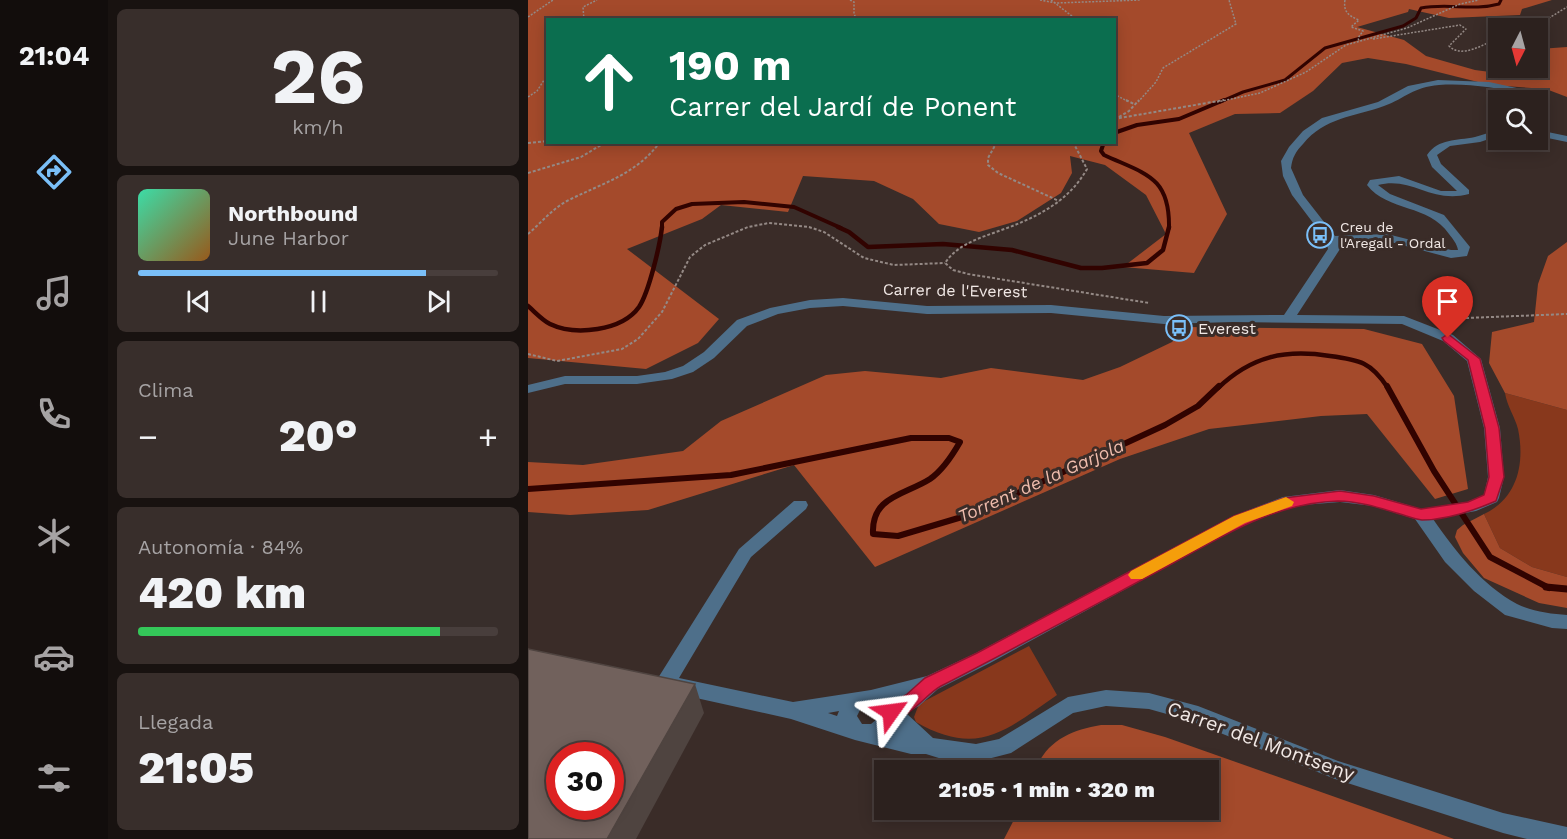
<!DOCTYPE html>
<html lang="es">
<head>
<meta charset="utf-8">
<style>
  body { margin:0; font-family:"Work Sans",sans-serif; background:#382e2b; color:#f1f3f6; height:100vh; display:flex; flex-direction:column; font-size:22px; white-space:nowrap }
  * { box-sizing:border-box; margin:0 }
  p { font-size:20px; color:#a6a3a4 }
  .icon { flex:none; width:33px; height:33px; fill:none; stroke:currentColor; stroke-width:2; stroke-linecap:round; stroke-linejoin:round }
  .map { position:relative; flex:1; overflow:hidden }
  .sheet { display:flex; flex-direction:column; gap:9px; padding:9px; background:#181210; width:420px }
  .sheet>* { flex:none }
  .hud { position:absolute; left:18px; top:18px; width:570px; height:126px; border-radius:0px; box-shadow:0 3px 15px #0003,0 0 0 2px #483e3c; background:#0b6e4f; color:#fff; overflow:hidden }
  .needle { width:39px; rotate:186deg }
  .fabs { position:absolute; left:960px; top:18px; display:grid; gap:12px }
  .fabs a { display:grid; place-items:center; width:60px; height:60px; border-radius:0px; background:#2c211e; box-shadow:0 3px 15px #0003,0 0 0 2px #483e3c; font-size:30px }
  .speed { position:absolute; left:18px; top:742px; display:flex; gap:12px; font-size:30px; font-weight:700; text-align:center }
  .speed>* { display:grid; place-content:center; width:78px; height:78px; border-radius:50%; background:#2c211e; box-shadow:0 3px 15px #0003,0 0 0 2px #483e3c; line-height:1 }
  .speed .limit { border:9px solid #d22; background:#fff; color:#111 }
  .pin { position:absolute; display:grid; place-items:center; width:51px; height:51px; color:#fff; margin:-62px -26px; border-radius:50% 50% 50% 0; rotate:-45deg; box-shadow:0 0 6px #0007 }
  .pin .icon { rotate:45deg }
  .me { position:absolute; width:66px; margin:-33px; rotate:59deg; stroke-linejoin:round; filter:drop-shadow(0 0 4px #0008) }
  .turn { display:flex; align-items:center; gap:21px; height:126px; padding:0 24px; font-size:27px }
  .turn .icon { width:78px; height:78px; stroke-width:2.5 }
  .turn b { display:block; font-size:42px; line-height:51px }
  .big { font-size:45px; font-weight:800; line-height:1.1 }
  .sheet .widget { flex:1; display:flex; flex-direction:column; justify-content:center; gap:9px; min-width:0; padding:0 21px; border-radius:9px; background:#382e2b }
  .sheet .dial { align-items:center; gap:0 }
  .dial b { font-size:78px; line-height:1 }
  .song { display:flex; align-items:center; gap:18px }
  .cover { width:72px; height:72px; border-radius:9px; background:linear-gradient(135deg,hsl(160 70% 55%),hsl(30 70% 35%)) }
  .played { height:6px; border-radius:3px; background:linear-gradient(90deg,#7abff8 80%,#483e3c 80%) }
  .keys { display:flex; justify-content:space-around; direction:ltr }
  .heat { display:flex; justify-content:space-between; align-items:center; font-size:33px; direction:ltr }
  .charge { height:9px; border-radius:4px; background:linear-gradient(90deg,#34c759 84%,#483e3c 0) }
  .trip { position:absolute; left:346px; top:760px; width:345px; height:60px; border-radius:0px; background:#2c211e; box-shadow:0 3px 15px #0003,0 0 0 2px #483e3c; font-weight:800; line-height:60px; text-align:center }
  main { display:flex; flex:1; min-height:0 }
  .menu { display:flex; flex-direction:column; width:108px; justify-content:space-around; align-items:center; background:#120d0c; color:#a6a3a4 }
  .menu .icon { width:42px; height:42px }
  .menu .on { color:#7abff8 }
  .menu b { font-size:27px; color:#f1f3f6 }
  .map>svg:first-child { display:block }
</style>
</head>
<body>
<main>
<nav class="menu">
<b>21:04</b>
<svg class="icon on" aria-label="directions" viewBox="0 0 24 24"><path d="M12 3l9 9-9 9-9-9zM9 14v-3h6M13 9l2 2-2 2"/></svg>
<svg class="icon" aria-label="music" viewBox="0 0 24 24"><path d="M9 18V5l10-2v13"/><circle cx="6" cy="18" r="3"/><circle cx="16" cy="16" r="3"/></svg>
<svg class="icon" aria-label="phone" viewBox="0 0 24 24"><path d="M5 4h4l2 5-3 2q2 4 5 5l2-3 5 2v4C11 20 4 13 5 4z"/></svg>
<svg class="icon" aria-label="climate" viewBox="0 0 24 24"><path d="M12 3v18M4 7l16 10M4 17L20 7"/></svg>
<svg class="icon" aria-label="car" viewBox="0 0 24 24"><path d="M5 17H2v-5l4-1 3-4h7l3 4 3 1v5h-3M9 17h6M6 11h13"/><circle cx="7" cy="17" r="2"/><circle cx="17" cy="17" r="2"/></svg>
<svg class="icon" aria-label="filters" viewBox="0 0 24 24"><path d="M4 7h16M4 17h16"/><circle cx="9" cy="7" r="2"/><circle cx="15" cy="17" r="2"/></svg>
</nav>
<section class="sheet">
<div class="widget dial"><b>26</b><p>km/h</p></div>
<div class="widget">
<div class="song"><i class="cover"></i><div><b>Northbound</b><p>June Harbor</p></div></div>
<div class="played"></div>
<div class="keys"><svg class="icon" aria-label="previous" viewBox="0 0 24 24"><path d="M18 5L8 12l10 7zM5 5v14"/></svg><svg class="icon" aria-label="pause" viewBox="0 0 24 24"><path d="M8 5v14M16 5v14"/></svg><svg class="icon" aria-label="next" viewBox="0 0 24 24"><path d="M6 5l10 7-10 7zM19 5v14"/></svg></div>
</div>
<div class="widget"><p>Clima</p>
<div class="heat"><a>−</a><b class="big">20°</b><a>+</a></div>
</div>
<div class="widget"><p>Autonomía · 84%</p><b class="big">420 km</b><div class="charge"></div></div>
<div class="widget"><p>Llegada</p><b class="big">21:05</b></div>
</section>
<div class="map">
<svg width="1039" height="839" viewBox="0 0 1039 839">
  <rect width="100%" height="100%" fill="#3a2c28"/>
  <!-- green -->
  <path fill="#88381c" d="M977,393l62,17v167l-35,-10 -32,-19 -16,-34c34,-16 41,-51 34,-85 -3,-12 -11,-23 -13,-36z
    M501,646l28,49c-51,35 -78,63 -141,27l-2,-5 5,-13z"/>
  <!-- forest -->
  <path fill="#a44a2b" fill-rule="evenodd" d="M0,0h1024l-30,9 -2,6 -71,3 -40,-9 -1,3 -51,15 47,13 22,16 49,14 60,8 13,-4 -10,-9 1,-16 28,-2v50l-21,-8 -56,-4 -84,-21 -38,-6 -26,5 -29,28 -33,22 -45,1 -46,19 38,81 -33,59 -71,-6 43,-33 -20,-39 -41,-30 -35,-9 2,17 -11,20 -44,28 -38,11 -40,-8 -26,-25 -39,-18 -71,-5 -15,36 -67,-7 -19,14 -75,30 92,70 -21,24 -52,26 -118,-11zM20,20h566v122h-566z
    M1039,242v168l-62,-17 -16,-30 3,-31 42,-10 4,-38 10,-28z
    M658,327l178,2 58,15 32,52 14,93 -33,10 -68,-85 -46,2 -112,13 -89,30 -245,108 -81,-102 -146,45 -78,5 -42,-3v-50l55,3 100,-14 38,-30 105,-46 39,-4 76,7 50,-10 92,12 37,-13 52,-25z
    M956,514l16,34 32,19 35,10v31l-28,-5 -55,-25 -21,-25 -8,-16 2,-7 6,-5z
    M573,725h21l43,12 289,102h-450l15,-29h190v-39h-174c11,-30 36,-41 66,-46z"/>
  <g fill="none" stroke-linecap="round" stroke-linejoin="round">
    <!-- stream-far4 -->
    <path stroke="#310300" stroke-width="3" d="M692,102l23,-10 42,-12 40,-32 78,-22 13,-8 5,-10c26,-5 52,3 78,-4l2,-4"/>
    <!-- stream-far3 -->
    <path stroke="#310300" stroke-width="4" d="M586,133l23,-8 42,-6 45,-19
      M576,142l-3,9 3,4c41,19 66,21 65,73
      M134,228v-6l14,-13 16,-5 52,-2 50,5 47,21"/>
    <!-- stream-far2 -->
    <path stroke="#310300" stroke-width="4.5" d="M310,227l11,5 19,15 75,-3 69,6 69,18h21l45,-5 16,-13 6,-23
      M0,306c7,6 14,14 22,18 25,12 72,7 89,-17 10,-15 21,-62 23,-80
      M690,388c34,-32 67,-39 112,-32 30,4 41,6 58,32"/>
    <!-- stream-far1 -->
    <path stroke="#310300" stroke-width="6" d="M859,386l47,85 56,86 59,31
      M0,489l203,-14 180,-37h38l11,4c-8,14 -17,28 -30,37 -25,16 -59,17 -57,55l25,2 74,-22 193,-89 33,-19 21,-20"/>
    <!-- stream -->
    <path stroke="#310300" stroke-width="7" d="M1018,587l21,2"/>
    <!-- path-far1 -->
    <path stroke="#948985" stroke-width="1.5" stroke-dasharray="2 1.5" stroke-linecap="butt" d="M322,0l4,2v12l3,6
      M512,0l16,3 84,-3
      M523,0l26,20
      M817,0c-2,12 4,16 14,20l-8,7 12,4 -5,7 1,3
      M0,17l25,-17
      M56,20l-1,-13 14,-7
      M987,28l34,-10 18,-11
      M845,39l87,-14 6,4 -17,17c13,13 35,-2 49,-8
      M1005,68l12,5
      M586,94l15,8
      M0,97l9,-6 11,-17
      M610,102l18,-20 7,-14 73,-44 -7,-24
      M689,102l43,-9 46,-21 40,-27 61,-17 53,-24 19,-4"/>
    <!-- path -->
    <path stroke="#948985" stroke-width="2" stroke-dasharray="3 2" stroke-linecap="butt" d="M598,100l8,4
      M591,117l10,-6 10,-11
      M586,119l110,-19
      M469,142l-9,16v7l10,8 61,28
      M545,142l14,27c-20,35 -54,50 -91,63 -19,7 -39,13 -51,31l8,7 15,4 181,29
      M0,143l20,-2
      M0,173l53,-16 25,-15
      M0,234c13,-11 24,-25 39,-33 35,-18 69,-26 93,-59
      M913,319l126,-5
      M0,354l29,7 65,-12 16,-10 24,-27 28,-55 15,-12 43,-18 21,-4 40,4 15,5 40,26 30,7 51,-2"/>
    <!-- street -->
    <path fill="#4e6f8a" fill-rule="evenodd" d="M910,80l51,2 41,9 -4,3c-29,-6 -58,-11 -87,-9 -26,2 -33,13 -55,21 -30,11 -59,11 -81,38 -7,7 -11,14 -12,24l12,27 32,41 52,-2 64,16h7c-1,-6 -5,-11 -9,-16 -20,-30 -61,-22 -82,-49l3,-5 29,-4 42,15h16l-25,-24 -5,-12c12,-17 29,-14 48,-18 8,-2 15,-5 23,-7v6l-18,6 -30,4 -13,9 4,9 28,26v4c-38,10 -57,-18 -91,-9l12,9 54,21 26,32 -3,9 -16,2 -64,-17 -48,2 1,6 -43,66 107,1 49,19 28,24 19,69 4,49 -5,21 -2,4 -21,9 -43,8c22,32 49,66 84,85 14,7 34,10 50,11v14l-15,-1 -47,-13 -31,-24 -29,-29 -30,-43 -42,-13 -33,-4 -49,4 -46,18 -255,139 -52,26 -19,17 -13,7 27,25 43,6 23,-5 69,-42 38,-7 43,3 49,13 140,55 165,52 64,14v12h-40l-24,-6 -168,-54 -147,-59 -39,-11 -43,-3 -33,7 -62,40 -35,9 -34,-3 -16,-5h-15l-56,-14 -64,-21 -113,-25 -8,-4 -5,2 -7,-2 -3,-6 3,-6 81,-129 55,-48h12l2,4 -2,4 -55,48 -72,121 114,24 78,-12 56,-14 49,-23 257,-137 50,-19 57,-7 34,5 47,14 46,-7 17,-7 4,-18 -4,-49 -17,-67 -24,-20 -41,-17 -169,-2 -69,2 -113,-11 -124,1 -84,-8 -33,2 -32,6 -31,12 -33,32 -21,14 -21,7 -35,5h-72l-37,9v-8l37,-9h72l28,-4 18,-6 21,-14 33,-32 33,-12 40,-8 33,-2 84,8 124,-1 113,11 120,-1 44,-66 -2,-9 -34,-45 -9,-19 -2,-15 8,-14 14,-16 19,-13 56,-16 30,-16zM340,706l7,1 6,5 -3,6 -7,6h-9l-5,-8 3,-6zM311,711l-2,5 -9,-3z
      M1010,130l29,6v6l-29,-6z"/>
  </g>
  <!-- shaded-wall -->
  <path fill="#4f4440" d="M167,684l9,29 -68,126h-29z"/>
  <!-- building -->
  <path fill="#71615c" stroke="#4f4440" stroke-width="1.5" fill-rule="evenodd" d="M0,649l167,35 -88,155h-79zM32,756h50v51h-50z"/>
  <!-- route -->
  <path fill="#e11d48" stroke="#92132f" stroke-width="1.5" d="M920,334l32,25 19,69 5,49 -8,24c-21,9 -51,19 -74,19 -7,-1 -15,-4 -22,-6 -20,-6 -42,-13 -62,-13 -65,2 -117,36 -172,66 -75,40 -149,80 -225,119 -17,9 -35,39 -57,32l-2,-6 2,-5 22,-12 19,-17 52,-25 257,-137 50,-18 56,-7 34,5 47,13 47,-7 16,-7 5,-18 -4,-49 -17,-68 -24,-19 -2,-3z"/>
  <!-- slow -->
  <path fill="#f59e0b" d="M758,497l8,5 -2,4 -47,17 -103,56h-11l-3,-4 3,-4 103,-55z"/>
  <!-- icons -->
  <defs>
    <g id="bus-ring" transform="scale(1.35)"><circle r="9.5" fill="#3a2c28" stroke="#7abff8" stroke-width="1.5"/><path d="M-5-6H5V4H4V6H2V4H-2V6H-4V4H-5ZM-3.5-4V0h7V-4ZM-3.5 1.2v1.5H-2V1.2ZM2 1.2v1.5H3.5V1.2Z" fill="#7abff8"/></g>
  </defs>
  <g fill-rule="evenodd">
    <use href="#bus-ring" x="792" y="235"/>
    <use href="#bus-ring" x="651" y="328"/>
  </g>
  <g text-anchor="middle" stroke-width="6" stroke-linejoin="round" paint-order="stroke">
    <!-- far-poi labels -->
    <g font-size="14" fill="#f1e8e5" stroke="#3a2c28" text-anchor="start">
      <text x="812" y="232">Creu de<tspan x="812" dy="16">l'Aregall - Ordal</tspan></text>
    </g>
    <!-- street labels -->
    <g font-size="16" fill="#f1e8e5" stroke="#3a2c28">
      <text transform="translate(427 290) rotate(1)" y="6">Carrer de l'Everest</text>
    </g>
    <!-- poi labels -->
    <g font-size="16" fill="#f1e8e5" stroke="#3a2c28" text-anchor="start">
      <text x="670" y="334">Everest</text>
    </g>
    <!-- water labels -->
    <g font-size="18" font-style="italic" fill="#f0bdad" stroke="#3a2c28">
      <text transform="translate(513 481) rotate(-24)" y="6">Torrent de la Garjola</text>
    </g>
    <!-- near-street labels -->
    <g font-size="20" fill="#f1e8e5" stroke="#3a2c28">
      <text transform="translate(733 741) rotate(20)" y="7">Carrer del Montseny</text>
    </g>
  </g>
</svg>
<div class="fabs">
<a><svg class="needle" viewBox="-14 -14 28 28"><path d="M0-13l5 13h-10z" fill="#e53935"/><path d="M0 13l5-13h-10z" fill="#a6a3a4"/></svg></a>
<a><svg class="icon" aria-label="search" viewBox="0 0 24 24"><circle cx="10" cy="10" r="6"/><path d="M15 15l6 6"/></svg></a>
</div>
<div class="speed"><div class="limit">30</div></div>
<div class="pin" style="left:920px;top:338px;background:#d93025"><svg class="icon" aria-label="arrive" viewBox="0 0 24 24"><path d="M6 21V4h12l-3 4 3 4H6"/></svg></div>
<svg class="me" style="left:363px;top:712px" viewBox="-20 -20 40 40"><path d="M0-17L14 15 0 8-14 15z" fill="#e11d48" stroke="#fff" stroke-width="4"/></svg>
<div class="trip">21:05 · 1 min · 320 m</div>
<div class="hud">
<div class="turn"><svg class="icon" aria-label="ahead" viewBox="0 0 24 24"><path d="M12 20V5M6 11l6-6 6 6"/></svg><div><b>190 m</b>Carrer del Jardí de Ponent</div></div>
</div>
</div>
</main>
</body>
</html>
